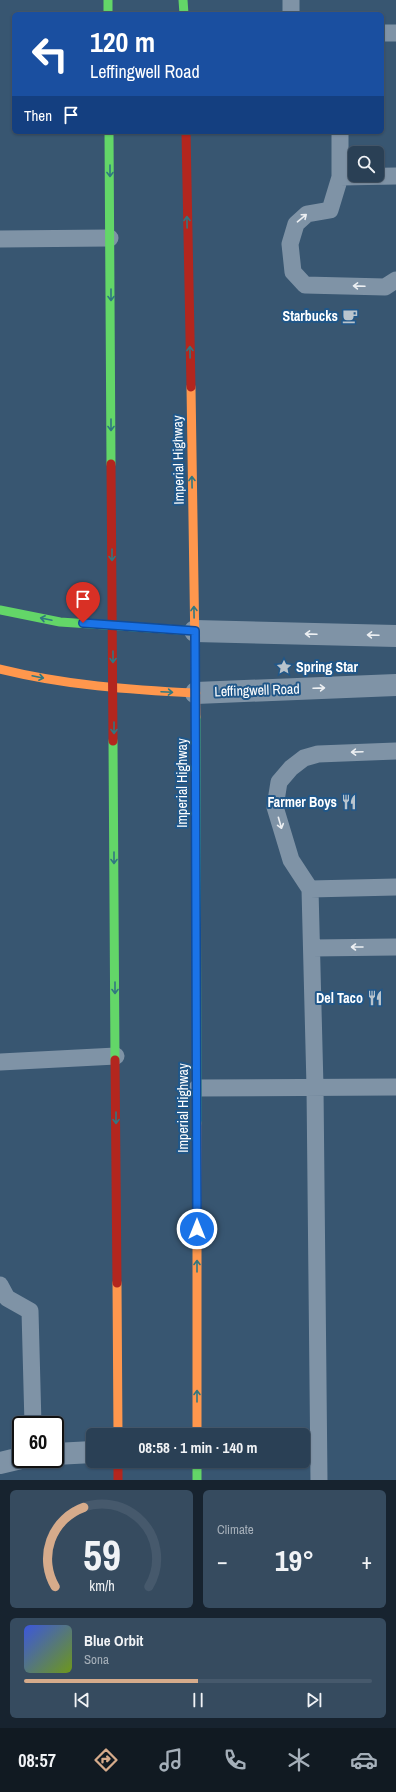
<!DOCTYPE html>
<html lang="en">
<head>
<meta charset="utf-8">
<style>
  body { margin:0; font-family:"Archivo Narrow",sans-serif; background:#364b5f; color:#f1f3f6; height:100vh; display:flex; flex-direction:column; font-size:15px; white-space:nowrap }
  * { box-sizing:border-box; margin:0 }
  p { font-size:13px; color:#a5afb9 }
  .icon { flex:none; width:22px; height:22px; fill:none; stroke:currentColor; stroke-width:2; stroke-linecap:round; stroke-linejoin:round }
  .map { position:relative; height:1480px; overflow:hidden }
  .sheet { display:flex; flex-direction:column; gap:10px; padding:10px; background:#17232f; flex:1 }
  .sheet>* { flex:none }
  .top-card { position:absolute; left:12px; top:12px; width:372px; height:122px; border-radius:6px; box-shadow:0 1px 3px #0004,0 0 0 1px #46596c; background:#1a4fa0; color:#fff; overflow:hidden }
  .tools { position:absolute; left:348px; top:146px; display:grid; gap:8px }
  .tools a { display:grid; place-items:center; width:36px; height:36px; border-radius:6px; background:#2a4055; box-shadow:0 1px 3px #0004,0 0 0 1px #46596c; font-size:20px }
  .speed { position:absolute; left:12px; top:1416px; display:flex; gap:8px; font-size:20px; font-weight:700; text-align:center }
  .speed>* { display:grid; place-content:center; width:52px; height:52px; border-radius:50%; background:#2a4055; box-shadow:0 1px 3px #0004,0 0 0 1px #46596c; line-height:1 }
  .speed .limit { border:2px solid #111; border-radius:6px; background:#fff; color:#111 }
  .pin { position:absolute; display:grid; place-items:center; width:34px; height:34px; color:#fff; margin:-41px -17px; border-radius:50% 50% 50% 0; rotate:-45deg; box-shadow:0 0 4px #0007 }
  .pin .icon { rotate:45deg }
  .me { position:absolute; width:44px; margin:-22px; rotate:0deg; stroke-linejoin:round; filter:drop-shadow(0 0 3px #0008) }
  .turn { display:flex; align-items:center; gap:14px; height:84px; padding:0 12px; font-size:18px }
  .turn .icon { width:52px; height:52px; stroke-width:2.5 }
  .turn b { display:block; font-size:28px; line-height:34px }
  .then { display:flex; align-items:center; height:38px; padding:0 12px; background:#0003; gap:8px; font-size:15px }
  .big { font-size:30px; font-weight:700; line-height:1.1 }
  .sheet .tile { flex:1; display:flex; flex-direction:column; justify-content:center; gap:6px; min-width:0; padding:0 14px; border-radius:6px; background:#364b5f }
  .sheet .dial { align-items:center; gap:0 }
  .dial svg { height:104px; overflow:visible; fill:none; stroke:#46596c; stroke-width:7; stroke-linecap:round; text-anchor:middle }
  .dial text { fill:#f1f3f6; stroke:none }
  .song { display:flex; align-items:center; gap:12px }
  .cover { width:48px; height:48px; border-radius:6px; background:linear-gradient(135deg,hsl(230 70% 55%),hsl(80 70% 35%)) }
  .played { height:4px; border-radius:2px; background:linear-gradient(90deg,#d6ab8b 50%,#46596c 50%) }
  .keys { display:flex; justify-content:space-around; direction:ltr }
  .heat { display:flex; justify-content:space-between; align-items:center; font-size:22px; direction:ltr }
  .sheet .tiles { flex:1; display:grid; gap:10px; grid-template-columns:1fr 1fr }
  .tile:last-child { grid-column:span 2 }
  .trip { position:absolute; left:86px; top:1428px; width:224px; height:40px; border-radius:6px; background:#2a4055; box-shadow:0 1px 3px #0004,0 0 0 1px #46596c; font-weight:700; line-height:40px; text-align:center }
  .tab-bar { display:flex; height:64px; justify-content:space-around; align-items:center; background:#111a22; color:#a5afb9 }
  .tab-bar .icon { width:28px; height:28px }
  .tab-bar .current { color:#d6ab8b }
  .tab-bar b { font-size:18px; color:#f1f3f6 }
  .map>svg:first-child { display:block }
</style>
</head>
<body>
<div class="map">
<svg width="396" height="1480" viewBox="0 0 396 1480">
  <rect width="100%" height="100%" fill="#385671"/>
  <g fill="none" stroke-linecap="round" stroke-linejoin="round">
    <!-- lane -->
    <path stroke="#7f93a6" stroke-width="17" d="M291,0v14
      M382,33h14
      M340,132v45l56,-1
      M340,177l-10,33 -23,4 -11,10 -6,20 3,28 12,13 80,2 11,-7
      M0,239l110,-1
      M310,889l-19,-29 -16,-53 4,-25 12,-14 13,-10 14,-4 78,-3
      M312,948l84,-1
      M0,1062l116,-6
      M197,1088l199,-1
      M0,1285l7,13 23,13 3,114
      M319,1480l-4,-393 -5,-198 86,-2"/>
    <!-- street -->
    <path stroke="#7f93a6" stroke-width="22" d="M195,631l201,5
      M196,693l200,-8
      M55,1454l38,-2
      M0,1463l21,-5"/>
    <!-- fast -->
    <path stroke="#63d668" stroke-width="9" d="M108,0v14
      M183,0l1,14
      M109,132l2,332
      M0,610l60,12 135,9
      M196,717l1,406
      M113,741l2,319
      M197,1461v19"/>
    <!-- slow -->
    <path stroke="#ff974d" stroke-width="9" d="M191,387l5,330
      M0,669c65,16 130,21 196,24
      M197,1123v312
      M117,1283l1,152"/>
    <!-- jam -->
    <path stroke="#b3261e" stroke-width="9" d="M186,132l5,255
      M111,464l2,277
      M115,1060l2,223
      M118,1461v19"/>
  </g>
  <!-- one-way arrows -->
  <defs><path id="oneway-shaft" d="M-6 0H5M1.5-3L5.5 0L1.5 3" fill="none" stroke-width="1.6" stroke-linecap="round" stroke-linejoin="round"/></defs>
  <g stroke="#317781">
    <use href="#oneway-shaft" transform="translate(110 171) rotate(90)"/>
    <use href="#oneway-shaft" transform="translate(187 222) rotate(-91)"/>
    <use href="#oneway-shaft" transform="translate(111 295) rotate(90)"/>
    <use href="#oneway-shaft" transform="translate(190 352) rotate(-91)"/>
    <use href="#oneway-shaft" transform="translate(111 425) rotate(90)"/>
    <use href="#oneway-shaft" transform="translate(192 482) rotate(-91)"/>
    <use href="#oneway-shaft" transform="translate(112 555) rotate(90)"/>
    <use href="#oneway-shaft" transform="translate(194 612) rotate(-91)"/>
    <use href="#oneway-shaft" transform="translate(46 619) rotate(-168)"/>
    <use href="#oneway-shaft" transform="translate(113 657) rotate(90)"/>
    <use href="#oneway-shaft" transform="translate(38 677) rotate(12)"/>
    <use href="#oneway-shaft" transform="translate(167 692) rotate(3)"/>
    <use href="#oneway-shaft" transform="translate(114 728) rotate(90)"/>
    <use href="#oneway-shaft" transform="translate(114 858) rotate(90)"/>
    <use href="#oneway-shaft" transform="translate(115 988) rotate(90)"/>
    <use href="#oneway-shaft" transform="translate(116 1118) rotate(90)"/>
    <use href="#oneway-shaft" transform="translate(197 1266) rotate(-90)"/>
    <use href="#oneway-shaft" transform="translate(197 1396) rotate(-90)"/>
  </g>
  <g stroke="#eceff2">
    <use href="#oneway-shaft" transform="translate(302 218) rotate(-40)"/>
    <use href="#oneway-shaft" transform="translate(359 286) rotate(-178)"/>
    <use href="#oneway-shaft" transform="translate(311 634) rotate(-178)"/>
    <use href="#oneway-shaft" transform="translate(373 635) rotate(-178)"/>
    <use href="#oneway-shaft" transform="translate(319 688) rotate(-2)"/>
    <use href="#oneway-shaft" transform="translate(357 752) rotate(178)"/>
    <use href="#oneway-shaft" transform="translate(280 823) rotate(74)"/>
    <use href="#oneway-shaft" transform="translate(357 947) rotate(180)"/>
  </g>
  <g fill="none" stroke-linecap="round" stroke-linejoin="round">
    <!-- route casing -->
    <g stroke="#114b97" stroke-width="10">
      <path id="route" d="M83,623l112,8 2,598"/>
    </g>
    <!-- route -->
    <use href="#route" stroke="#1a73e8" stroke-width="7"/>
  </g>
  <!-- icons -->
  <defs>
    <g id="cafe-bare" transform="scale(1.2)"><path d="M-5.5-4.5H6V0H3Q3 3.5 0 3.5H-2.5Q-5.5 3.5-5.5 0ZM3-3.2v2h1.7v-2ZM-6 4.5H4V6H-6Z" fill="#b9c4cd" stroke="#205789" stroke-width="2.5" paint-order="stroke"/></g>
    <g id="sight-bare" transform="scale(1.2)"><path d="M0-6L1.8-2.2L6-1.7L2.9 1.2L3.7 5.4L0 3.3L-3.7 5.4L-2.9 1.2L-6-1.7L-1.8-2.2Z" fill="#b9c4cd" stroke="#205789" stroke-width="2.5" paint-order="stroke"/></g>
    <g id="restaurant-bare" transform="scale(1.2)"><path d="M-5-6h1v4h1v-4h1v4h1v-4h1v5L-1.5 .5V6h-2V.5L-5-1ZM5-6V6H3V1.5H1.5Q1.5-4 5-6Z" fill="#b9c4cd" stroke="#205789" stroke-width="2.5" paint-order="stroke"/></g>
  </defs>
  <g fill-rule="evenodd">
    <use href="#cafe-bare" x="350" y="316"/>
    <use href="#sight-bare" x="284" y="667"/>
    <use href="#restaurant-bare" x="349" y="802"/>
    <use href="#restaurant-bare" x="375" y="998"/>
  </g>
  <g text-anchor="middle" stroke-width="4" stroke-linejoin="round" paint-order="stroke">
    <!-- poi labels -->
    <g font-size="14" font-weight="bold" fill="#fff" stroke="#205789" text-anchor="end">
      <text x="338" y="321">Starbucks</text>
      <text x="296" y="672" text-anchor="start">Spring Star</text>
      <text x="337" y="807">Farmer Boys</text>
      <text x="363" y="1003">Del Taco</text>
    </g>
    <!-- street labels -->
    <g font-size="14" fill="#fff" stroke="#205789">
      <text transform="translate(178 460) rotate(-91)" y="5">Imperial Highway</text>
      <text transform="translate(257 690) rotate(-2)" y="5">Leffingwell Road</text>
      <text transform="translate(182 783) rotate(-90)" y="5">Imperial Highway</text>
      <text transform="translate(183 1108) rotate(-90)" y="5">Imperial Highway</text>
    </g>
  </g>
</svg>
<div class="tools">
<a><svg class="icon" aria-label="search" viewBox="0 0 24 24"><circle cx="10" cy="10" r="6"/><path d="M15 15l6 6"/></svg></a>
</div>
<div class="speed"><div class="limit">60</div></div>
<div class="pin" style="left:83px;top:623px;background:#d93025"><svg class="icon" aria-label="arrive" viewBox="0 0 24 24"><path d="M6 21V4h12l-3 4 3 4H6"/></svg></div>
<svg class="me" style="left:197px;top:1229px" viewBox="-20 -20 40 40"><circle r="17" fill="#1a73e8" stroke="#fff" stroke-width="3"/><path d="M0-11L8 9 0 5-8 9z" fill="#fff"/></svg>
<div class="trip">08:58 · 1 min · 140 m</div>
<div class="top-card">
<div class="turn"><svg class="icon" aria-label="left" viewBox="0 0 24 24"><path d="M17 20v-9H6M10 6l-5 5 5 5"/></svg><div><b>120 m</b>Leffingwell Road</div></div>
<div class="then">Then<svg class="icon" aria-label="arrive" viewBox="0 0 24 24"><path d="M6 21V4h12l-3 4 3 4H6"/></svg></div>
</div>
</div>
<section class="sheet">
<div class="tiles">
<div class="tile dial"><svg viewBox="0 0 100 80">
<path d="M14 69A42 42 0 1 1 86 69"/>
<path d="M14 69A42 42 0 0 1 36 8" stroke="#d6ab8b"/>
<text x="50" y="56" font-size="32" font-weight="700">59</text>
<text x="50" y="72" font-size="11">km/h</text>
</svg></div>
<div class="tile"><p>Climate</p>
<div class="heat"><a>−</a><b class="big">19°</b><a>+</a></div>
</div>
<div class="tile">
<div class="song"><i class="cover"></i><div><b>Blue Orbit</b><p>Sona</p></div></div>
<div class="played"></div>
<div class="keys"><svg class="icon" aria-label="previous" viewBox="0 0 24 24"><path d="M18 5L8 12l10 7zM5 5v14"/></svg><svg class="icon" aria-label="pause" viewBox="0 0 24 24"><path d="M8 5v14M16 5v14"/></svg><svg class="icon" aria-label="next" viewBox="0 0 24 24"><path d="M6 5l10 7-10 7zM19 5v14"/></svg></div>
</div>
</div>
</section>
<nav class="tab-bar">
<b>08:57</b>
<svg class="icon current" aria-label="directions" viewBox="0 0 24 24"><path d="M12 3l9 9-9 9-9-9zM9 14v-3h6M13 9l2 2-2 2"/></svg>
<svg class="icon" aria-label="music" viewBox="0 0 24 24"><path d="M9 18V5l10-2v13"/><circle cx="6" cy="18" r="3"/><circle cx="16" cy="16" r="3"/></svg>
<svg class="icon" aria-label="phone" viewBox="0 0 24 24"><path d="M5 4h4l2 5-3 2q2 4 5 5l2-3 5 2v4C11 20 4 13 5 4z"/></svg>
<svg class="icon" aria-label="climate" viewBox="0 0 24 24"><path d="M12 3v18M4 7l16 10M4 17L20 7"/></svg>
<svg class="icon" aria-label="car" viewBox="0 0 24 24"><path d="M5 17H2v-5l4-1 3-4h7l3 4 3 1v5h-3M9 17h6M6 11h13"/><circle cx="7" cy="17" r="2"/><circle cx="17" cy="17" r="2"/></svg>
</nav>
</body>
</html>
